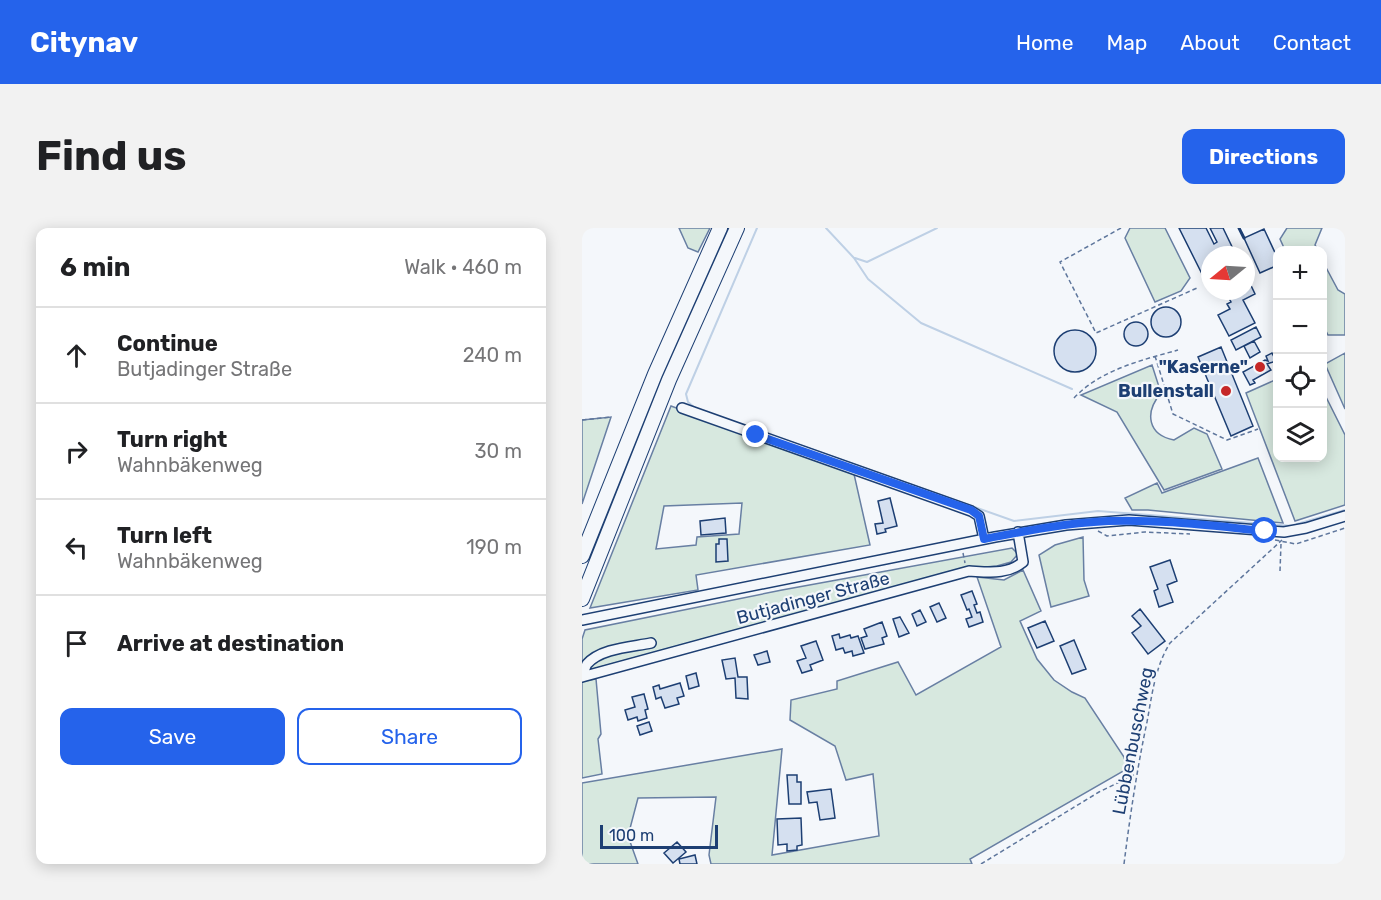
<!DOCTYPE html>
<meta charset="utf-8">
<style>
body{margin:0;font-family:Rubik,sans-serif;background:#f2f2f2;color:#202124}
.controls{position:absolute;right:18px;top:18px;display:grid;overflow:hidden;border-radius:12px;box-shadow:0 3px 15px #0003}
.controls button{width:54px;height:54px;display:grid;place-items:center;padding:0;border:0;border-bottom:2px solid #e0e0e0;background:#fff;color:#202124;font:30px sans-serif}
.compass{position:absolute;left:619px;top:18px;width:54px;height:54px;border-radius:50%;background:#fff;box-shadow:0 3px 15px #0003;rotate:252deg}
.scale{position:absolute;left:18px;bottom:15px;width:118px;box-sizing:border-box;padding-left:6px;border:3px solid #1d3f73;border-top:0;font-size:16px;line-height:21px;white-space:nowrap;color:#1d3f73;-webkit-text-stroke:4px #f4f7fb;paint-order:stroke}
.stop{position:absolute;width:18px;height:18px;margin:-14px;border:4px solid #2563eb;border-radius:50%;background:#fff}
.stop.end{background:#2563eb;border-color:#fff;box-shadow:0 2px 6px #0008}
.list{margin:0;padding:0;list-style:none}
h2{display:flex;justify-content:space-between;align-items:center;height:78px;margin:0;padding:0 24px;font-size:26px}
h2 small{font-size:20px;font-weight:400;color:#757577}
.list li{display:grid;grid-template-columns:39px 1fr auto;gap:18px;align-items:center;box-sizing:border-box;height:96px;padding:0 24px;border-top:2px solid #e0e0e0}
.list b{display:block;font-size:22px;white-space:nowrap}
.list p{margin:0;font-size:20px;white-space:nowrap;color:#757577}
.list em{font-size:20px;font-style:normal;color:#757577}
.actions{display:flex;gap:12px;padding:18px 24px}
.actions a{flex:1;padding:14px 0;border:2px solid #2563eb;border-radius:12px;text-align:center;font-size:21px;color:#2563eb}
.actions .main{background:#2563eb;color:#fff}
.icon{flex:none;width:33px;height:33px;fill:none;stroke:currentColor;stroke-width:2;stroke-linecap:round;stroke-linejoin:round}
.map{position:relative;flex:none;width:763px;height:636px;overflow:hidden;border-radius:12px}
header{display:flex;align-items:center;gap:36px;box-sizing:border-box;height:84px;padding:0 30px;background:#2563eb;color:#fff}
header strong{font-size:28px}
nav{display:flex;gap:33px;margin-inline-start:auto;font-size:21px}
.intro{display:flex;align-items:center;justify-content:space-between;box-sizing:border-box;height:144px;padding:0 36px}
h1{margin:0;font-size:42px}
.button{padding:15px 27px;border-radius:12px;background:#2563eb;color:#fff;font-size:21px;font-weight:700}
main{display:flex;gap:36px;padding:0 36px}
aside{flex:1;background:#fff;border-radius:12px;box-shadow:0 3px 15px #0003}
.map>svg:first-child{display:block}
</style>
<header>
<strong>Citynav</strong>
<nav><a>Home</a><a>Map</a><a>About</a><a>Contact</a></nav>
</header>
<div class="intro"><h1>Find us</h1><a class="button">Directions</a></div>
<main>
<aside>
<h2>6 min<small>Walk · 460 m</small></h2>
<ul class="list">
<li><svg class="icon" aria-label="ahead" viewBox="0 0 24 24"><path d="M12 20V5M6 11l6-6 6 6"/></svg><div><b>Continue</b><p>Butjadinger Straße</p></div><em>240 m</em></li>
<li><svg class="icon" aria-label="right" viewBox="0 0 24 24"><path d="M7 20v-9h11M14 6l5 5-5 5"/></svg><div><b>Turn right</b><p>Wahnbäkenweg</p></div><em>30 m</em></li>
<li><svg class="icon" aria-label="left" viewBox="0 0 24 24"><path d="M17 20v-9H6M10 6l-5 5 5 5"/></svg><div><b>Turn left</b><p>Wahnbäkenweg</p></div><em>190 m</em></li>
<li><svg class="icon" aria-label="arrive" viewBox="0 0 24 24"><path d="M6 21V4h12l-3 4 3 4H6"/></svg><div><b>Arrive at destination</b></div></li>
</ul>
<div class="actions"><a class="main">Save</a><a>Share</a></div>
</aside>
<div class="map">
<svg width="763" height="636" viewBox="0 0 763 636">
<rect width="100%" height="100%" fill="#f4f7fb"/>
<path fill="#d7e8df" stroke="#687fa3" stroke-width="1.5" fill-rule="evenodd" d="M97 0H128L116 24 106 20Z
M548 0H583L608 50 599 63 573 74 543 10Z
M705 0H740L733 17 736 22H703L698 11Z
M740 32 756 62 763 66V107H746L741 97Z
M763 125V181L743 136Z
M570 137 579 165C562 185 566 207 592 212L612 200 625 206 640 241 582 262 535 184 499 167Z
M693 152 696 157V230H740L741 163 763 207V277L713 293 664 165Z
M89 178 272 246 288 317 114 347 116 362 8 380ZM160 275 157 306 115 309 114 317 74 321 82 278Z
M29 189 0 276V192Z
M676 230 701 295 566 282H550L543 270 575 255 580 265Z
M501 309 502 352 507 368 469 379 457 327 473 317Z
M430 320 436 326 429 334 415 338 379 341 0 444V411L3 402 200 362Z
M441 342 459 383 438 393 455 431 472 452 490 464 503 470 542 529 545 541 388 631 390 636H129L127 627 134 569 56 570 46 608 56 636H0V555L200 521 190 627 297 608 291 546 264 552 253 518 208 492 209 472 255 461V453L316 434 334 467 419 419 395 349 422 352Z
M14 451 19 506 16 511 20 546 0 550V453Z"/>
<g fill="none" stroke-linecap="round" stroke-linejoin="round">
<path stroke="#bed0e5" stroke-width="2" d="M244 0 272 30 286 51 339 95 490 161
M273 30 285 34 355 0
M113 180 106 174 104 166 175 0
M209 214 432 293 516 283 711 298
M715 296 763 282"/>
</g>
<path fill="#d5e0f0" stroke="#1d3f73" stroke-width="1.5" d="M597 0H624L632 16 635 14 628 0H641L654 27H628V54L626 50 623 52Z
M682 1 696 31V37L678 45 662 10Z
M664 47 673 66 661 72 673 95 647 108 636 87 648 81 645 76 649 74 643 63H664Z
M569 94a15 15 0 1 1 30 0a15 15 0 1 1-30 0Z
M542 106a12 12 0 1 1 24 0a12 12 0 1 1-24 0Z
M674 99 679 109 654 122 649 112Z
M472 123a21 21 0 1 1 42 0a21 21 0 1 1-42 0Z
M672 113 678 124 668 130 662 118Z
M639 119 671 198 649 208 616 129Z
M690 125 694 133 685 136 689 142 671 152 673 155 668 157 661 144 683 132 686 133 684 128Z
M308 270 315 298 303 301 304 304 295 306 293 296 301 295 296 273Z
M143 290 144 305 119 307 118 293Z
M137 311H145L146 333 134 334V316H137Z
M588 332 595 353 585 357 591 374 577 379 572 363 576 361 568 339Z
M390 363 395 376 392 377 395 385 398 384 401 394 387 399 384 391 390 389 387 381 385 382 379 367Z
M357 375 364 390 355 394 348 379Z
M558 381 583 413 566 426 550 405 559 398 550 388Z
M338 382 344 394 335 398 330 386Z
M318 389 327 405 317 409 311 391Z
M463 393 472 413 455 420 446 400Z
M300 394 305 408 300 410 302 416 283 421 279 410 285 408 282 401Z
M257 406 258 410 268 407 269 410 276 408 282 425 271 428 270 423 263 425 261 420 254 422 250 408Z
M492 412 504 441 490 446 478 418Z
M234 413 241 432 228 437 230 442 220 445 215 433 224 430 219 418Z
M185 423 188 434 176 437 172 427Z
M153 430 156 449H165L166 471 154 470 153 450 144 451 140 432Z
M114 445 117 458 107 461 104 448Z
M98 455 102 468 95 470 97 476 83 480 79 469 74 471 71 459 77 457 78 461Z
M62 466 66 481 63 482 65 490 56 493 55 489 46 492 43 482 53 479 50 469Z
M67 494 70 503 58 507 55 498Z
M205 547H215V554H219V576H207Z
M249 561 253 590 238 592 235 574 227 575 225 564Z
M219 590 220 617 215 618V622L205 623V616L196 617 195 591Z
M95 614 104 624 91 635 82 625Z
M113 627 115 636H98L97 631Z"/>
<g fill="none" stroke-linecap="round" stroke-linejoin="round">
<defs>
<path id="minor" d="M100 180 389 283 397 288 402 311
M0 392 413 309 484 297 547 292 702 304 724 300 763 288
M0 449 387 343C407 344 425 347 441 334L436 304
M0 449C2 445 3 439 5 436 19 420 50 419 69 415"/>
<path id="highway" d="M0 328 73 146 138 0
M0 371 87 152 155 0"/>
</defs>
<use href="#minor" stroke="#1d3f73" stroke-width="12"/>
<use href="#highway" stroke="#1d3f73" stroke-width="16"/>
<path stroke="#5e769c" stroke-width="1.5" stroke-dasharray="4.5 3" stroke-linecap="butt" d="M539 0 478 34 514 105 615 60
M573 128 591 186 645 212 676 201
M492 170C518 142 560 132 596 122
M0 192 29 189
M516 303 525 308 563 304 608 306
M693 312 714 316 763 300
M381 325 383 335
M698 343 699 316
M399 636 517 564 554 546
M542 636C548 588 555 541 565 494 570 467 573 439 588 415L700 312"/>
<use href="#minor" stroke="#f4f7fb" stroke-width="9"/>
<use href="#highway" stroke="#f4f7fb" stroke-width="14"/>
<path stroke="#1d3f73" stroke-width="3" d="M657 0 662 10"/>
</g>
<g fill="none" stroke-linecap="round" stroke-linejoin="round">
<path stroke="#2563eb" stroke-width="8" d="M174 207 389 282 397 288 402 311C443 303 484 295 526 293 578 291 631 298 683 303"/>
</g>
<g fill="#c62828" stroke="#f4f7fb" stroke-width="2">
<circle cx="678" cy="139" r="6"/>
<circle cx="644" cy="163" r="6"/>
</g>
<g text-anchor="middle" stroke-width="4.5" stroke-linejoin="round" paint-order="stroke">
<g font-size="18" font-weight="bold" fill="#1d3f73" stroke="#f4f7fb" text-anchor="end">
<text x="666" y="145">"Kaserne"</text>
<text x="632" y="169">Bullenstall</text>
</g>
<g font-size="18" fill="#1d3f73" stroke="#f4f7fb">
<text transform="translate(231 370) rotate(-15)" y="6">Butjadinger Straße</text>
<text transform="translate(551 513) rotate(-79)" y="6">Lübbenbuschweg</text>
</g>
</g>
</svg>
<div class="controls">
<button>+</button>
<button>−</button>
<button><svg class="icon" aria-label="locate" viewBox="0 0 24 24"><circle cx="12" cy="12" r="6"/><path d="M12 2v4M12 18v4M2 12h4M18 12h4"/></svg></button>
<button><svg class="icon" aria-label="layers" viewBox="0 0 24 24"><path d="M12 4l9 5-9 5-9-5zM3 14l9 5 9-5"/></svg></button>
</div>
<svg class="compass" viewBox="-18 -18 36 36"><path d="M0-13l5 13h-10z" fill="#e53935"/><path d="M0 13l5-13h-10z" fill="#757577"/></svg>
<div class="scale">100 m</div>
<div class="stop" style="left:683px;top:303px"></div>
<div class="stop end" style="left:174px;top:207px"></div>
</div>
</main>
